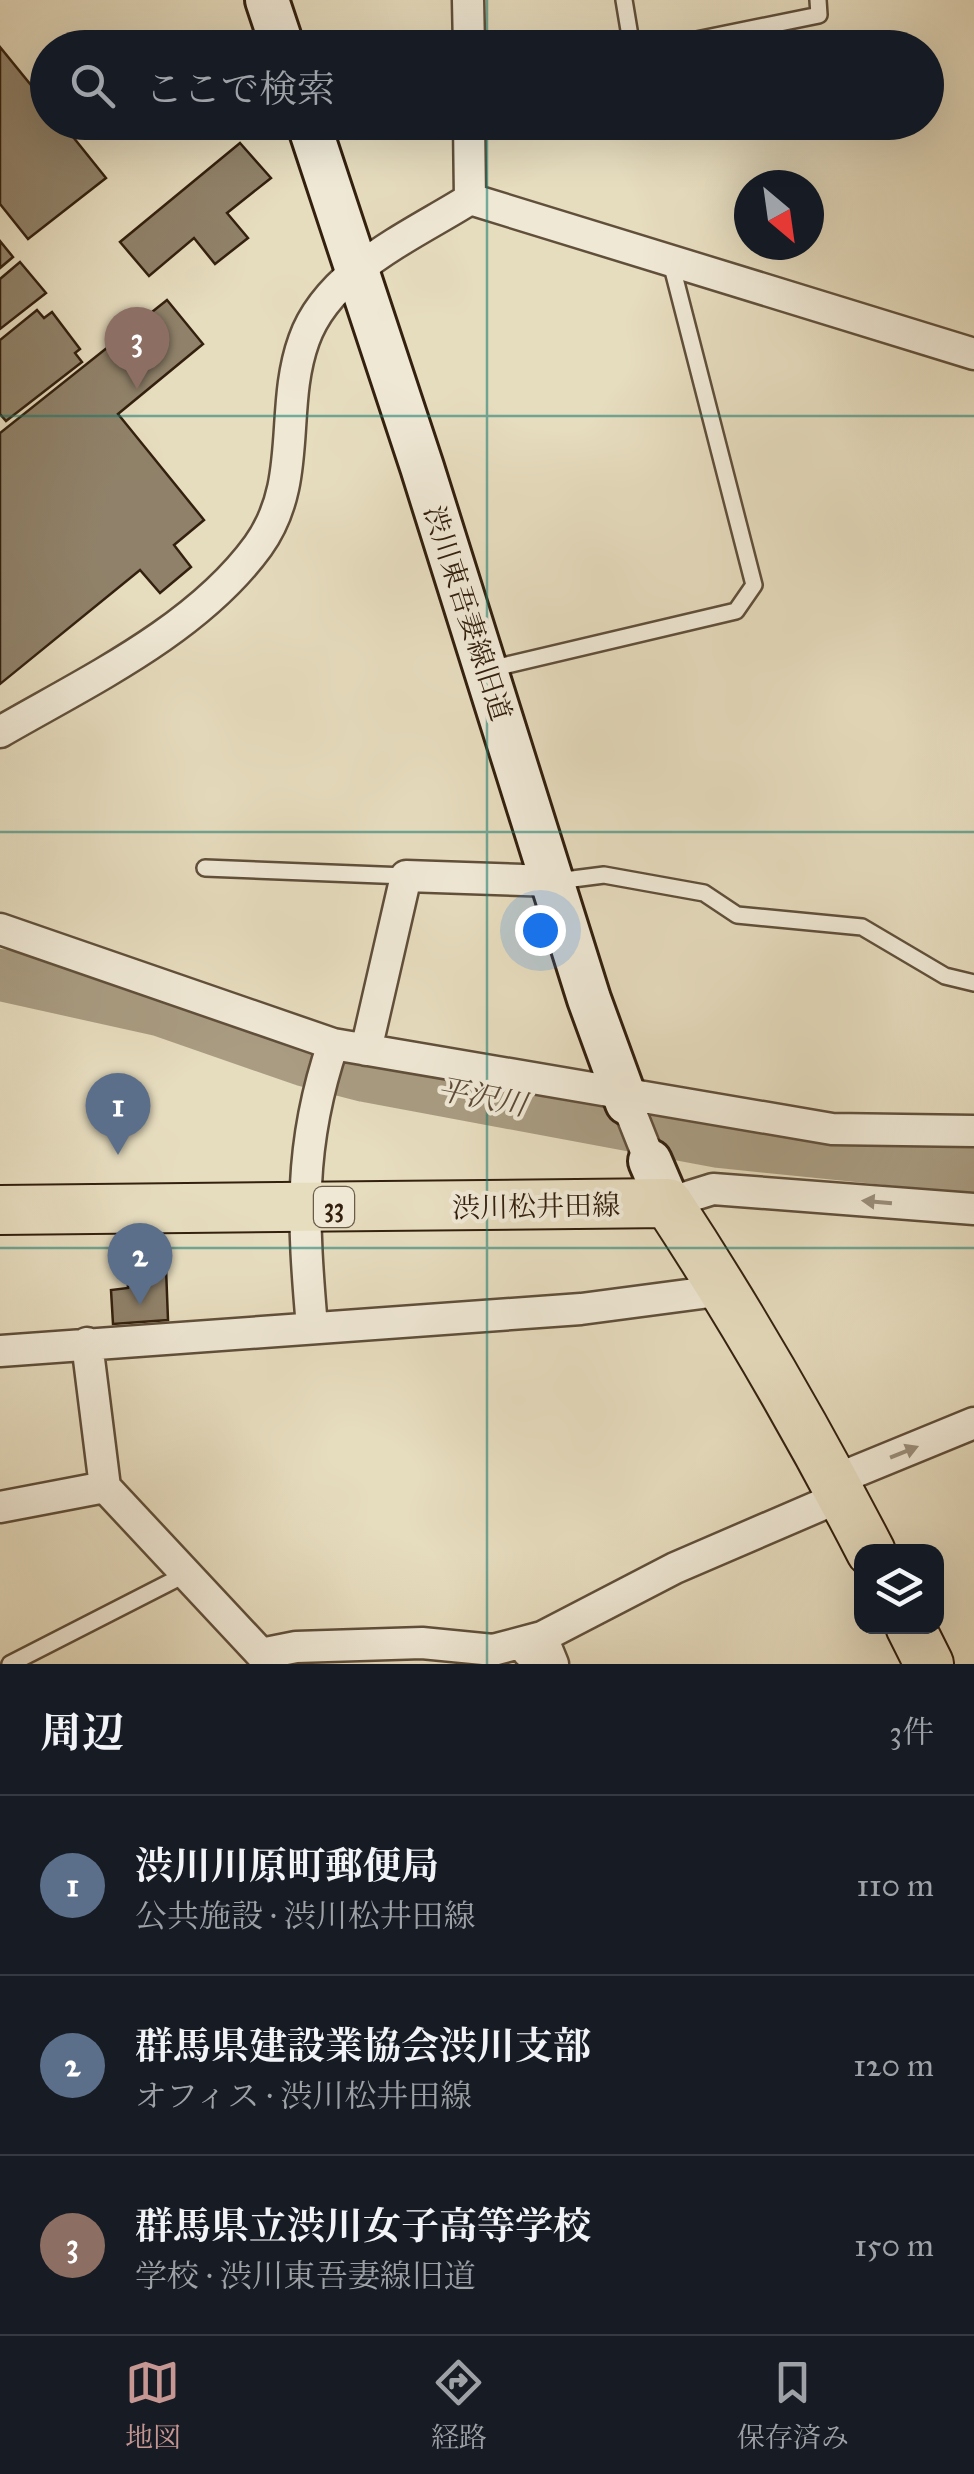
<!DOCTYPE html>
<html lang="ja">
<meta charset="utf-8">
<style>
body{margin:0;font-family:"IM FELL Great Primer","Noto Serif JP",serif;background:#20242c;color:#f1f3f6}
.controls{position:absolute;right:30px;bottom:30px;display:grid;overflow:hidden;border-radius:20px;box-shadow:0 10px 40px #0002}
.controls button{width:90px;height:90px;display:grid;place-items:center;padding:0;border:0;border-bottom:2px solid #363941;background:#171b24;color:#f1f3f6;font:50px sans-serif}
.compass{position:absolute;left:734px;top:170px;width:90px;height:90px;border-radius:50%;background:#171b24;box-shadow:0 10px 40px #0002;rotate:151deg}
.you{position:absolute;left:540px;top:930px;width:35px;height:35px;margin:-25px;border:8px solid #fff;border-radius:50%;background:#1a73e8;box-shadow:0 0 0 15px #1a73e833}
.badge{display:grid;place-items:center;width:65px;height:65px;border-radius:50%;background:#c59692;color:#fff;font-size:32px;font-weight:700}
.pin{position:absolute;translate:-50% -82px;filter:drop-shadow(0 2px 5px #0008)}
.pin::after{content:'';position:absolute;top:52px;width:35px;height:30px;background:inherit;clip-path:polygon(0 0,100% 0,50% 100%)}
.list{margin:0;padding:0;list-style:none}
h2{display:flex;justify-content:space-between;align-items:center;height:130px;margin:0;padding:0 40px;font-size:42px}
h2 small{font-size:32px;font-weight:400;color:#9ea1a6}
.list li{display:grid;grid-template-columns:65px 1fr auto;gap:30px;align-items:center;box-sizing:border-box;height:180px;padding:0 40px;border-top:2px solid #363941}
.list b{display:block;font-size:38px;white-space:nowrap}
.list p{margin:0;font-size:32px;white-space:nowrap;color:#9ea1a6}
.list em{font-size:32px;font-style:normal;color:#9ea1a6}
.icon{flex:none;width:55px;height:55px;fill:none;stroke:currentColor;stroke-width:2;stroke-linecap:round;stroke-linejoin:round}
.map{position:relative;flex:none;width:974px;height:1664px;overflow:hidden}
.search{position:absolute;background:#171b24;box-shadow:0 10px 40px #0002;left:30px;right:30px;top:30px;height:110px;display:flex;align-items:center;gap:25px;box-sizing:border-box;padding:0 35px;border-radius:55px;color:#9ea1a6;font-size:38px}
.sheet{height:670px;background:#171b24}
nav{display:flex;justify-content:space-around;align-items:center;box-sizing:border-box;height:140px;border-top:2px solid #363941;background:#171b24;font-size:28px;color:#9ea1a6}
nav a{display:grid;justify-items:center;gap:5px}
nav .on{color:#c59692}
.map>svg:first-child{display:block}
</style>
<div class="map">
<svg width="974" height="1664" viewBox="0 0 974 1664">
<rect width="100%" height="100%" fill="#e6dcbe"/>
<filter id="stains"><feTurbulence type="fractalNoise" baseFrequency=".002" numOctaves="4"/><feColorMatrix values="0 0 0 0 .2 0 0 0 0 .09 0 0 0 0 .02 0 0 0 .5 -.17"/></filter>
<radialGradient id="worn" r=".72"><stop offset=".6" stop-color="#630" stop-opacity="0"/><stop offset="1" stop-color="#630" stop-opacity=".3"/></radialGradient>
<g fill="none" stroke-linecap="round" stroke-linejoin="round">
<path stroke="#a99c82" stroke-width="52" d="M0 975 159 1010 303 1060 365 1076 719 1142 974 1168"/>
</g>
<path fill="#90826a" stroke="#33200e" stroke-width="2.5" d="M0 47 48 106V122H61L106 178 28 239 0 204Z
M240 143 271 178 227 213 248 238 215 264 194 238 149 276 120 242Z
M0 241 13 257 0 268Z
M20 262 46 293 0 329V279Z
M167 300 203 344 118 414 204 520 174 545 191 567 160 593 140 570 0 684V433Z
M37 310 44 318 52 312 80 349 75 353 82 362 6 421 0 414V340Z
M166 1268 168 1320 113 1324 111 1290 128 1288 127 1271Z"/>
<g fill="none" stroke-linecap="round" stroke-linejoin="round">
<defs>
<path id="lane" d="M624 0 632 48
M657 48 819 15 818 0
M490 669 736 611 754 585 670 259
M205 868 406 876
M557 881 604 875 704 893 737 915 862 927 945 976 974 983
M10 1664 186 1574"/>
<path id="street" d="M468 0 469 48
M469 122 470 199
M0 732C88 681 197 630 258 546 304 482 279 409 304 340 328 271 413 235 470 199L974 354
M0 929 333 1044 832 1129 974 1131
M366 1050 406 876 553 881
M627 1103 650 1161
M668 1203 713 1189 974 1209
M312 1327C303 1222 298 1147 333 1044
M87 1343 105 1487 261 1654 296 1647 422 1643 493 1650 542 1637 553 1664
M0 1351 581 1309 725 1290
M835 1480 974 1423
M0 1507 105 1487
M528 1652 542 1637 675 1568 842 1496"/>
<path id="secondary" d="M267 0 283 48
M308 122 422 467 589 999 627 1103
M650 1161 668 1203"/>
<path id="primary" d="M0 1210 668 1203C742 1316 809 1432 871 1552
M910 1626 929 1664"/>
</defs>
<use href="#lane" stroke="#604f3a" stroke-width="20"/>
<use href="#street" stroke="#604f3a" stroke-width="35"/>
<use href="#secondary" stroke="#33200e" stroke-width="48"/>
<use href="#primary" stroke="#33200e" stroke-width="52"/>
<use href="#lane" stroke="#efe8d5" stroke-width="15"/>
<use href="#street" stroke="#efe8d5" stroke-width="30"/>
<use href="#secondary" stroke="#efe8d5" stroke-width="42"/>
<use href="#primary" stroke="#e6dcbe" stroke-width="48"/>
</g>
<defs><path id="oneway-solid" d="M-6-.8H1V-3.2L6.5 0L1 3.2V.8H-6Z" transform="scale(2.5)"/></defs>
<g fill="#9a8e7b">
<use href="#oneway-solid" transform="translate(877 1202) rotate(-175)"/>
<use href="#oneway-solid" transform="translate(904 1452) rotate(-22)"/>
</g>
<path fill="none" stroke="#0f766e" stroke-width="2.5" stroke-opacity="0.55" d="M487 0V48M487 122V1664M0 416H974M0 832H974M0 1248H974"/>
<g text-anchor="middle" stroke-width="8" stroke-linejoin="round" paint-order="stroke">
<rect fill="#efe8d5" stroke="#6b5c4a" stroke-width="2.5" x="314" y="1187" width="40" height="40" rx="8"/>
<g font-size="25" font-weight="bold" fill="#33200e">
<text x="334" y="1216">33</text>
</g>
<g font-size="28" fill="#33200e" stroke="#efe8d5">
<text transform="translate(468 613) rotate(72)" y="10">渋川東吾妻線旧道</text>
<text transform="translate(536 1206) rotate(-1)" y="10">渋川松井田線</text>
</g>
<g font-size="30" font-style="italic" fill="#5c4b37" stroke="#efe8d5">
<text transform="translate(482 1097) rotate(11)" y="10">平沢川</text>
</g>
</g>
<rect width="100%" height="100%" filter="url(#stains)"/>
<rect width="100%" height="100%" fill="url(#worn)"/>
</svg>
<div class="controls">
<button><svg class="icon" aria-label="layers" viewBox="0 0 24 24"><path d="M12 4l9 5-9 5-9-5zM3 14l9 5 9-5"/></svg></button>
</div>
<svg class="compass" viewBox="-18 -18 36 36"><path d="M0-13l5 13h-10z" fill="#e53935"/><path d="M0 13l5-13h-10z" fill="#9ea1a6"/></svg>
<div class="you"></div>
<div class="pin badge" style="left:118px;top:1155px;background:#5c6f8a">1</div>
<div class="pin badge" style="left:140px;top:1305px;background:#5c6f8a">2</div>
<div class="pin badge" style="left:137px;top:389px;background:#8d6e63">3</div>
<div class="search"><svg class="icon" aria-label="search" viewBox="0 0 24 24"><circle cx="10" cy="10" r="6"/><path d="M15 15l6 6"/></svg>ここで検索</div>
</div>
<section class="sheet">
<h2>周辺<small>3件</small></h2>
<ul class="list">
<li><span class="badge" style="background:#5c6f8a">1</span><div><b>渋川川原町郵便局</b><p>公共施設 · 渋川松井田線</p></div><em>110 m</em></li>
<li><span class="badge" style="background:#5c6f8a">2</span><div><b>群馬県建設業協会渋川支部</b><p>オフィス · 渋川松井田線</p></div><em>120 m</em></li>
<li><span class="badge" style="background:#8d6e63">3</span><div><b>群馬県立渋川女子高等学校</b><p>学校 · 渋川東吾妻線旧道</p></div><em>150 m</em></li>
</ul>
</section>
<nav>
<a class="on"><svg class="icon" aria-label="map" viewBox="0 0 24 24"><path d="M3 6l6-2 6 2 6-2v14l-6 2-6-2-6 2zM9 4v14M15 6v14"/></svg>地図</a>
<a><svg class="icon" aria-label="directions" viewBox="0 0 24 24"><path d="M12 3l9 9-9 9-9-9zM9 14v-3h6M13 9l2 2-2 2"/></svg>経路</a>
<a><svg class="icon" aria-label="saved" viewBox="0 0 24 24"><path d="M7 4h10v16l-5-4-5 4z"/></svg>保存済み</a>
</nav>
